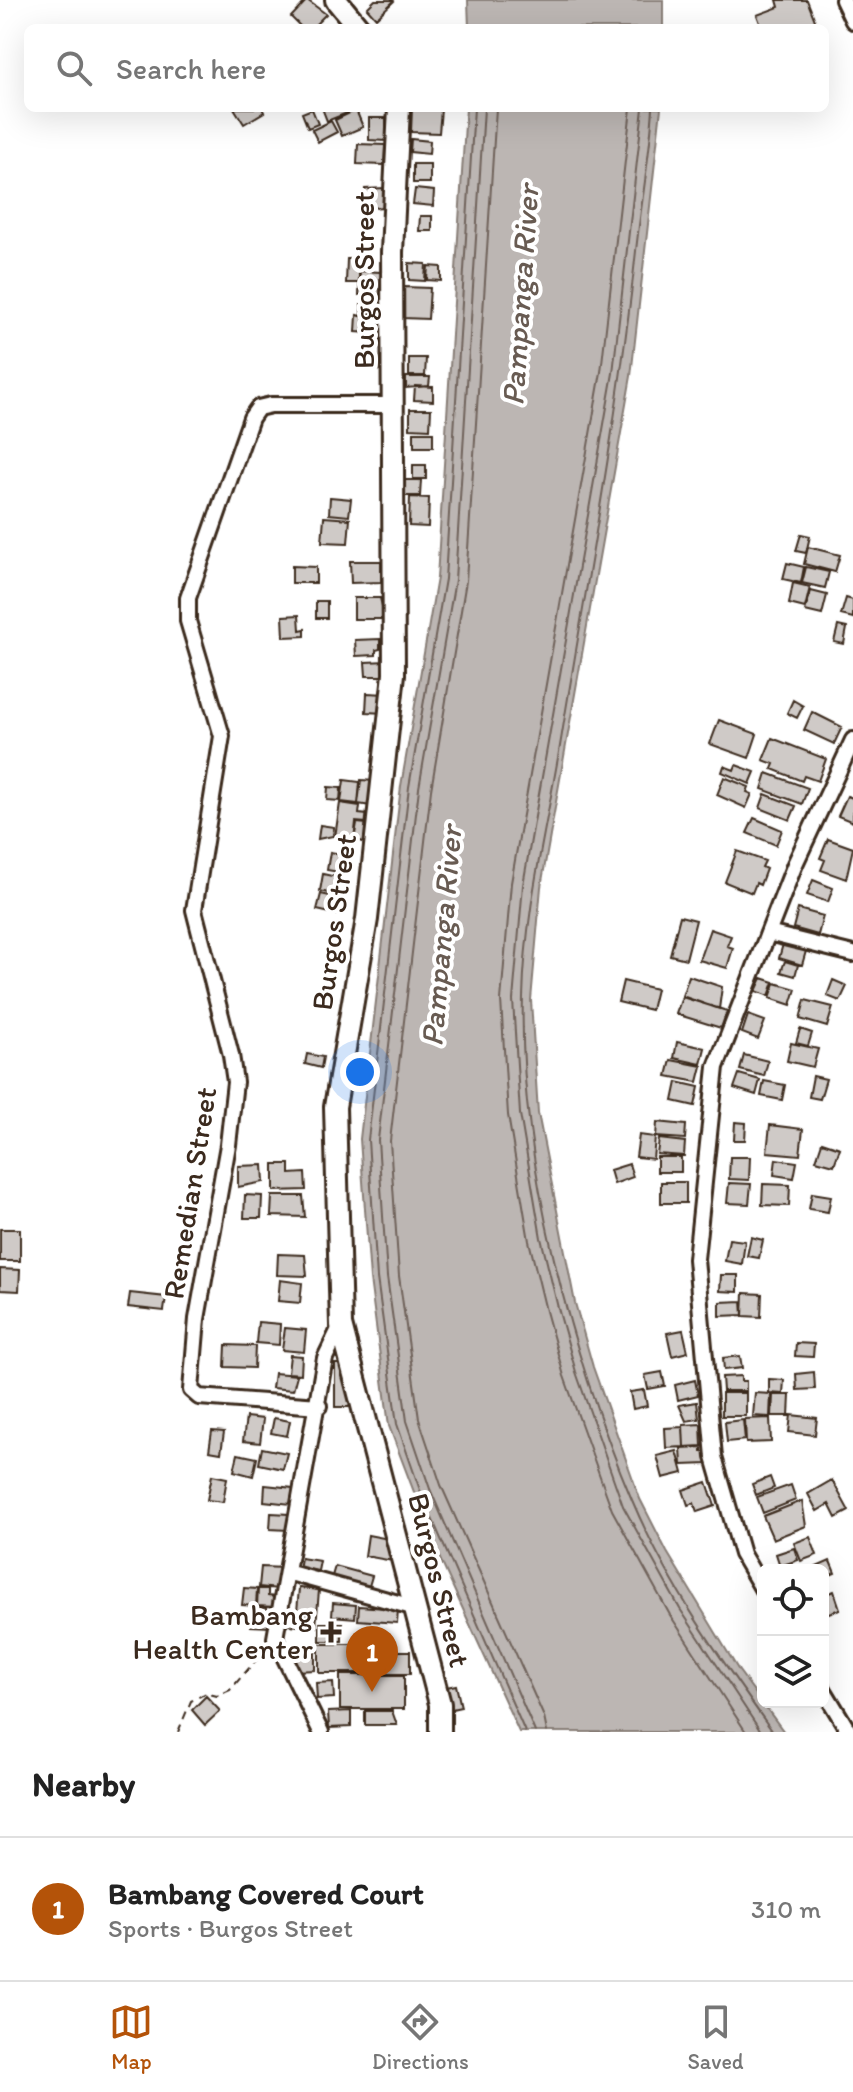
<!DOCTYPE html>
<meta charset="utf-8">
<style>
body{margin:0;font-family:Itim,sans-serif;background:#f2f2f2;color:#222}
.controls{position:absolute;right:24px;bottom:24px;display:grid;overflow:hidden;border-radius:12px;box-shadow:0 8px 32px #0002}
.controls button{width:72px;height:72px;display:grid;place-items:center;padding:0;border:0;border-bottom:2px solid #e0e0e0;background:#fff;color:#222;font:40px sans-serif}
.you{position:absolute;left:360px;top:1072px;width:28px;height:28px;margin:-20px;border:6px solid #fff;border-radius:50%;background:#1a73e8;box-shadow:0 0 0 12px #1a73e833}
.badge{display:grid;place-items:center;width:52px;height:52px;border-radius:50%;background:#b45309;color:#fff;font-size:26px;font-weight:700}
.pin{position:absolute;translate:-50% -66px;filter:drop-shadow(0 2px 4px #0008)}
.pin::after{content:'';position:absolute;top:42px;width:28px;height:24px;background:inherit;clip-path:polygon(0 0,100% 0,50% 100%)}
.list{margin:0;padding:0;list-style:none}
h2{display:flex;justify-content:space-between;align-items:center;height:104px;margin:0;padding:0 32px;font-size:34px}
h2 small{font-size:26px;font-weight:400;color:#767676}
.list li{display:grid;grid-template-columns:52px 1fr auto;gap:24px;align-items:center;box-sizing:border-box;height:144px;padding:0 32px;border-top:2px solid #e0e0e0}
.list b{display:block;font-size:30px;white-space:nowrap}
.list p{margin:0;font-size:26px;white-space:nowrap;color:#767676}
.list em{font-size:26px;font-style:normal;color:#767676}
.icon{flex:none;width:44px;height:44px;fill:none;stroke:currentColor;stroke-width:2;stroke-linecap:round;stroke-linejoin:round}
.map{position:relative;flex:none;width:853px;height:1732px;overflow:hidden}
.search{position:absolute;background:#fff;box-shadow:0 8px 32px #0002;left:24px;right:24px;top:24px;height:88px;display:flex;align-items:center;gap:20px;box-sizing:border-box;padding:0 28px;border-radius:12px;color:#767676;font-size:30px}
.sheet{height:248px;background:#fff}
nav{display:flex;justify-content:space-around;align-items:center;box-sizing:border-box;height:112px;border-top:2px solid #e0e0e0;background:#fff;font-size:22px;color:#767676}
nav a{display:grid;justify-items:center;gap:4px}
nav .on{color:#b45309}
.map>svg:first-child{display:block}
</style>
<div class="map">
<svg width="853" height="1732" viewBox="0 0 853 1732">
<rect width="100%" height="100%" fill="#fff"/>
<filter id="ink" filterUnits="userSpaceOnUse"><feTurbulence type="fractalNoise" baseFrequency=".0125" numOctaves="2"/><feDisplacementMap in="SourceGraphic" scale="16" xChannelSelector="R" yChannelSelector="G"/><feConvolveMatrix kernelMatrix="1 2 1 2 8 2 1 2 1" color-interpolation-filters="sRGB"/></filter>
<g filter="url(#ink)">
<path fill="#bcb6b3" stroke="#887e77" stroke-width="2" d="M468 0H663V28H469Z
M466 108H661L631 376 541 887 531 1000 538 1113 575 1303 593 1367 640 1499 667 1552 739 1671 784 1732H519L436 1550 389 1426 370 1279 360 1139 401 786 437 578Z"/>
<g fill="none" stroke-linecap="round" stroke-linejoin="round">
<path stroke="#6f625a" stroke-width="2" d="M474 108 445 579 409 787 368 1140 377 1278 397 1424 421 1493 525 1732
M484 108 455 580 419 788 378 1140 387 1277 407 1421 430 1489 535 1732
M496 108 466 581 431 790 390 1141 399 1276 419 1419 441 1485 544 1717 547 1732
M631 108 601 372 511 883 501 1000 508 1115 529 1241 546 1311 564 1376 612 1510 670 1615 746 1732
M643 108 613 373 523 885 513 1000 520 1114 541 1238 558 1308 576 1372 623 1506 680 1609 761 1732
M653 108C650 156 641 203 636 251 618 418 587 581 560 746 546 830 525 911 523 997 518 1156 571 1355 632 1500 667 1583 721 1660 773 1732"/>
</g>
<path fill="#cfcac7" stroke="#3b2a1e" stroke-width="2" d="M307 0 326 14 312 28H302L291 17Z
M375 0H393L394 1 376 18 367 8Z
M777 0H807L818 28H762L757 15 779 7Z
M234 108H262L264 112 244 124Z
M322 108H351L352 111 327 121Z
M412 108 441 109 439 133 411 132Z
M312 109 318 124 308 128 302 113Z
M356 110 363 127 342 136 335 120Z
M369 118H386V141L369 140Z
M331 121 337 132 318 142 312 130Z
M411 139 430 141 429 154 410 152Z
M358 144 385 145 384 165 357 164Z
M413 164H430V183H413Z
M385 188 386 207 366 208 365 189Z
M415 189 434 191 433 206 413 204Z
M420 216H432V231H419Z
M347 259H359V283H346Z
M409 263 426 264 425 281 409 280Z
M428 266 441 267V281L427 280Z
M360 271 381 272 380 296 359 295Z
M404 287 430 288 428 319 403 318Z
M361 305 385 306V312L361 314Z
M357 315 372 319 369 333 356 332Z
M409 358H426L425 376H409Z
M406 377H430L429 386 406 388Z
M415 386 433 387V401L414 400Z
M410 409H431L430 429 410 428Z
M414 432H433V447H414Z
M413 465H426V479H413Z
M405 480H421L420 496H405Z
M330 497 351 499 349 516 329 514Z
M410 497 429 498 428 527 409 526Z
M324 517 350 519 348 543 322 542Z
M801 534 810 536 806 553 796 551Z
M808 547 840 555 835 572 804 564Z
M350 561H381V582L351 583Z
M787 563 804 567 801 583 783 579Z
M292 566 316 567V583H292Z
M806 567 829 572 825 588 802 583Z
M793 583 810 587 805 608 789 604Z
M811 591 827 595 822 615 805 611Z
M354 598H380L385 619H354Z
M846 598 853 600V618L841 615Z
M316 601H327V618H316Z
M299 615 300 630 305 629V636L284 637 283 616Z
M838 626 847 628 844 644 834 642Z
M380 639V649L376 650V655L356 656 355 640Z
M387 661 388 676H366L365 662Z
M367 693 386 694 385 713 366 712Z
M793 700 803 706 797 718 787 713Z
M812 712 842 727 834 744 804 730Z
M719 720 757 734 749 758 710 744Z
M772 738 826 759 818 781 804 776 802 781 772 769 774 764 763 760Z
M736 765 755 772 750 784 722 772 724 766 734 770Z
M767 773 808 788 802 804 762 789Z
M724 777 749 787 747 792 752 794 746 808 717 795Z
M344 780 360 782 358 804 341 802Z
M361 780 374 781 371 806 358 804Z
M328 787 341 788 340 801 327 800Z
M765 794 796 806 790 820 760 808Z
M847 796 853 798V822L838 816Z
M340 803 360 806 359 814 368 815 367 823 356 822 354 840 335 837Z
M754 818 782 830 776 845 747 833Z
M357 823 367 824 364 842 354 840Z
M320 825 334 827 333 836 318 839Z
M828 839 853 848 846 879 821 870 825 860 820 858Z
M737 851 765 861 762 867 766 869 760 885 756 883 752 893 725 882Z
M330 852 342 854 339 872 327 870Z
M323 874 341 878 337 895 320 891Z
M813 880 833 888 828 902 807 895Z
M321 894 343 899 339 915 317 910Z
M798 909 823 916 818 935 793 928Z
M680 916 696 920 686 959 670 955Z
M710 929 731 936 727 946 733 948 727 968 699 960Z
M783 944 806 951 802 965 779 958Z
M785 961 798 965 795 976 781 972Z
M689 976 722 987 719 1009 682 996Z
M762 978 774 982 769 996 756 991Z
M833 980 847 986 840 1001 827 996Z
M623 981 656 989 651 1010 618 1002Z
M775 983 796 989 791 1005 770 998Z
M682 997 727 1011 721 1028 676 1014Z
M805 1000 833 1007 827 1027 800 1019Z
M748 1015 765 1021 758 1039 742 1033Z
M800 1029 812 1033 808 1046 796 1043Z
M677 1042 705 1048 701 1064 674 1058Z
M791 1043 818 1049 813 1067 787 1061Z
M307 1054 323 1057 321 1068 305 1064Z
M744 1055 768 1061 764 1076 740 1070Z
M671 1060 702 1066 698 1082 667 1076Z
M739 1074 760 1080 756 1095 734 1088Z
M813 1076 826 1079 820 1099 809 1097Z
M764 1081 785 1085 782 1100 761 1096Z
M677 1082 699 1087 695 1106 673 1101Z
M657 1122 686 1125 685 1139 656 1137Z
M735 1122 746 1123 745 1140H734Z
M770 1125 803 1129 800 1155 767 1152Z
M639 1135 655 1137 653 1159 636 1157Z
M659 1139 685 1142 684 1156 657 1154Z
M822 1142 840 1148 834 1165 816 1160Z
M657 1157H681V1172H657Z
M730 1157H750L749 1180 729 1179Z
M776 1159 797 1162 794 1178 774 1175Z
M274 1164H290V1174L305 1173 306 1190 274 1191Z
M629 1164 633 1177 614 1184 610 1170Z
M263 1165 264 1182 238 1187V1166Z
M661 1182H686V1203H661Z
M729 1183 751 1184 749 1204 727 1203Z
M763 1184 790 1185 789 1206 762 1205Z
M812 1193 831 1196 828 1212 809 1209Z
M245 1195 262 1196 261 1218H244Z
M272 1196H303L305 1217 271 1216Z
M0 1229H20V1261H0Z
M751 1237 763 1240 759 1258 747 1256Z
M729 1239 745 1241 742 1264 725 1261Z
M278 1254 305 1255 307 1276 277 1275Z
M0 1269 20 1270 19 1291 0 1290Z
M721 1275H738V1292L720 1291Z
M280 1280 302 1283 300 1303 278 1301Z
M130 1293 166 1297 164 1311 128 1307Z
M744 1293 762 1294 761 1317 743 1316Z
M742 1301 743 1315 720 1316V1302Z
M258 1322 280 1324 279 1345 256 1343Z
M285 1328 306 1330 304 1352 282 1350Z
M683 1330 688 1352 672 1356 667 1333Z
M796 1343 814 1344 813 1357 795 1356Z
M226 1345 255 1346 254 1368 225 1367Z
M290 1355 302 1356 301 1374 288 1373Z
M740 1356 742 1368 724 1370 723 1358Z
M335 1364H347L350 1372V1407H335Z
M662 1372 665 1386 648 1389 645 1375Z
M814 1372 815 1389 797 1390 796 1374Z
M274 1373 297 1375 293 1390 272 1388Z
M741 1376V1381H746V1391H723L722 1377Z
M769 1379 784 1380 783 1394 769 1393Z
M695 1380 698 1395 678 1400 675 1385Z
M644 1390 647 1406 633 1409 630 1392Z
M722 1393H746V1416H722Z
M755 1393 771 1394 770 1417 753 1416Z
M773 1395H790L789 1416H772Z
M697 1402 699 1419 686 1421 679 1405Z
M791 1415 817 1418 815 1435 789 1432Z
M246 1417 263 1419 260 1443 243 1441Z
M274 1418 290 1421 287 1436 271 1433Z
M770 1418 771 1442 746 1443 745 1419Z
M743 1420 745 1440 727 1442 725 1422Z
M701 1424 702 1446 684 1447 683 1425Z
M683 1427 684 1447 666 1448 665 1428Z
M212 1431 224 1432 221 1453 209 1451Z
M702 1447V1452H707L708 1464 682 1465 681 1448Z
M262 1448 287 1453 283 1469 259 1464Z
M677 1451 683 1473 663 1478 657 1456Z
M238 1454 257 1458 253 1476 234 1471Z
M212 1475 227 1478 223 1502 207 1500Z
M770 1477 774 1488 756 1495 752 1484Z
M832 1480 849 1511 836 1518 829 1504 817 1511 808 1494Z
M707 1482 715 1506 697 1512 694 1503 688 1505 683 1490Z
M265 1485 293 1488 291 1504 264 1501Z
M791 1485 796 1500 763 1513 757 1497Z
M802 1501 806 1526 773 1539 763 1516Z
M271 1513 289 1514 288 1530 270 1529Z
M368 1535 389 1539 393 1561 365 1556Z
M810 1537 817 1555 801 1561 794 1543Z
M794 1548 798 1560 780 1566 776 1554Z
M301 1558 320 1561 318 1571 299 1569Z
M830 1561 835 1573 823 1578V1570H810Z
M335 1566 372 1576 367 1593 330 1583Z
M261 1567 285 1568 278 1589 259 1587Z
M244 1588 257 1589 256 1606 242 1605Z
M299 1588 319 1590 316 1627 288 1625 290 1611 297 1612Z
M258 1589H268V1596L276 1597 275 1607 257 1606Z
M834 1591 840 1609 823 1615V1595Z
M333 1603 356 1605 355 1618 332 1616Z
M359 1606 398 1609 397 1623 358 1620Z
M252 1607 267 1608 270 1627 251 1626Z
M320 1623H342V1641H320Z
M319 1644H365L366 1673H319Z
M315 1650V1670L295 1671 294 1651Z
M378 1651H410V1674H378Z
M340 1675H404V1709H340Z
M333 1682 334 1698 317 1699 316 1683Z
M456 1685 461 1707 447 1710 442 1688Z
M206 1696 220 1711 205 1725 192 1710Z
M351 1711V1727L329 1728 328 1712Z
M365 1711H392L397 1725H365Z"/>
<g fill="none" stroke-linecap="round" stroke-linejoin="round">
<defs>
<path id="street" d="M843 0 853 21
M768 933 853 954
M319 1406 199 1397 191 1390 197 1319 228 1145 235 1082 231 1055 194 910 222 736 188 621V598L251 418 258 408 271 405H393
M290 1573 416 1608
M763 1590 742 1554 714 1457 696 1259 716 1067 795 864 853 740
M823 1689 849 1732
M321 1732 275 1638 325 1358 341 1325"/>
<path id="secondary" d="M336 0 359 28
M399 108 392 252 394 674 367 919 335 1107 341 1325 440 1704V1732"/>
</defs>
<use href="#street" stroke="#3b2a1e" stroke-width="20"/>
<use href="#secondary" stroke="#3b2a1e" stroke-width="26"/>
<path stroke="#3b2a1e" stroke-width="2" stroke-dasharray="8 6" stroke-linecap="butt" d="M178 1732 191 1701 206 1693 217 1696 230 1690 264 1651"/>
<use href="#street" stroke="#fff" stroke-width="14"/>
<use href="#secondary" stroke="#fff" stroke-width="20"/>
</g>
</g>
<path fill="#3b2a1e" stroke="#fff" stroke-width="3" d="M327 1620h8v8h8v8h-8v8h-8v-8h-8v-8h8z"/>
<g text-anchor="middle" stroke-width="8" stroke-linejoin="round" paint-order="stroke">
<g font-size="30" fill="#3b2a1e" stroke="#fff">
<text transform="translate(364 280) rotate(-90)" y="10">Burgos Street</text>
<text transform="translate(334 922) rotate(-82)" y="10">Burgos Street</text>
<text transform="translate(190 1193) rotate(-81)" y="10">Remedian Street</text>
<text transform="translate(439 1580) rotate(76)" y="10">Burgos Street</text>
</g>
<g font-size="30" fill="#3b2a1e" stroke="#fff" text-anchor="end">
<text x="313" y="1625">Bambang<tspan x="313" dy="34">Health Center</tspan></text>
</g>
<g font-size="32" font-style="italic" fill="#685b52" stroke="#fff">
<text transform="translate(520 295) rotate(-86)" y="11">Pampanga River</text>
<text transform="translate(441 936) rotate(-85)" y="11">Pampanga River</text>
</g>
</g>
</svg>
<div class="controls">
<button><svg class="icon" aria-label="locate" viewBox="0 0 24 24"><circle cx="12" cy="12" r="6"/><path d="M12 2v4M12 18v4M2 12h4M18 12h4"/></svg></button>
<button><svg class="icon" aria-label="layers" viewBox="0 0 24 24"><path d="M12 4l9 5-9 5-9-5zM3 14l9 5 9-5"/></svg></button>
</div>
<div class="you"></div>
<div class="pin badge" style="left:372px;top:1692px">1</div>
<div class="search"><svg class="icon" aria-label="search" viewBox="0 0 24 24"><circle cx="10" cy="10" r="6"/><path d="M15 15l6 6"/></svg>Search here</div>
</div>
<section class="sheet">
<h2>Nearby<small></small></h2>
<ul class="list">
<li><span class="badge">1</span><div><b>Bambang Covered Court</b><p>Sports · Burgos Street</p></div><em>310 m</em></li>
</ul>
</section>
<nav>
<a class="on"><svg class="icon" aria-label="map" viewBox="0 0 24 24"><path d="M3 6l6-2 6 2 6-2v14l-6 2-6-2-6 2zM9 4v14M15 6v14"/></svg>Map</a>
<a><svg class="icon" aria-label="directions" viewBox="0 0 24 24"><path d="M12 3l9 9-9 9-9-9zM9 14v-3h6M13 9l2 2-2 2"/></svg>Directions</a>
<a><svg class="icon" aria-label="saved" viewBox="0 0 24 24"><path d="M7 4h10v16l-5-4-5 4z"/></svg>Saved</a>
</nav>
